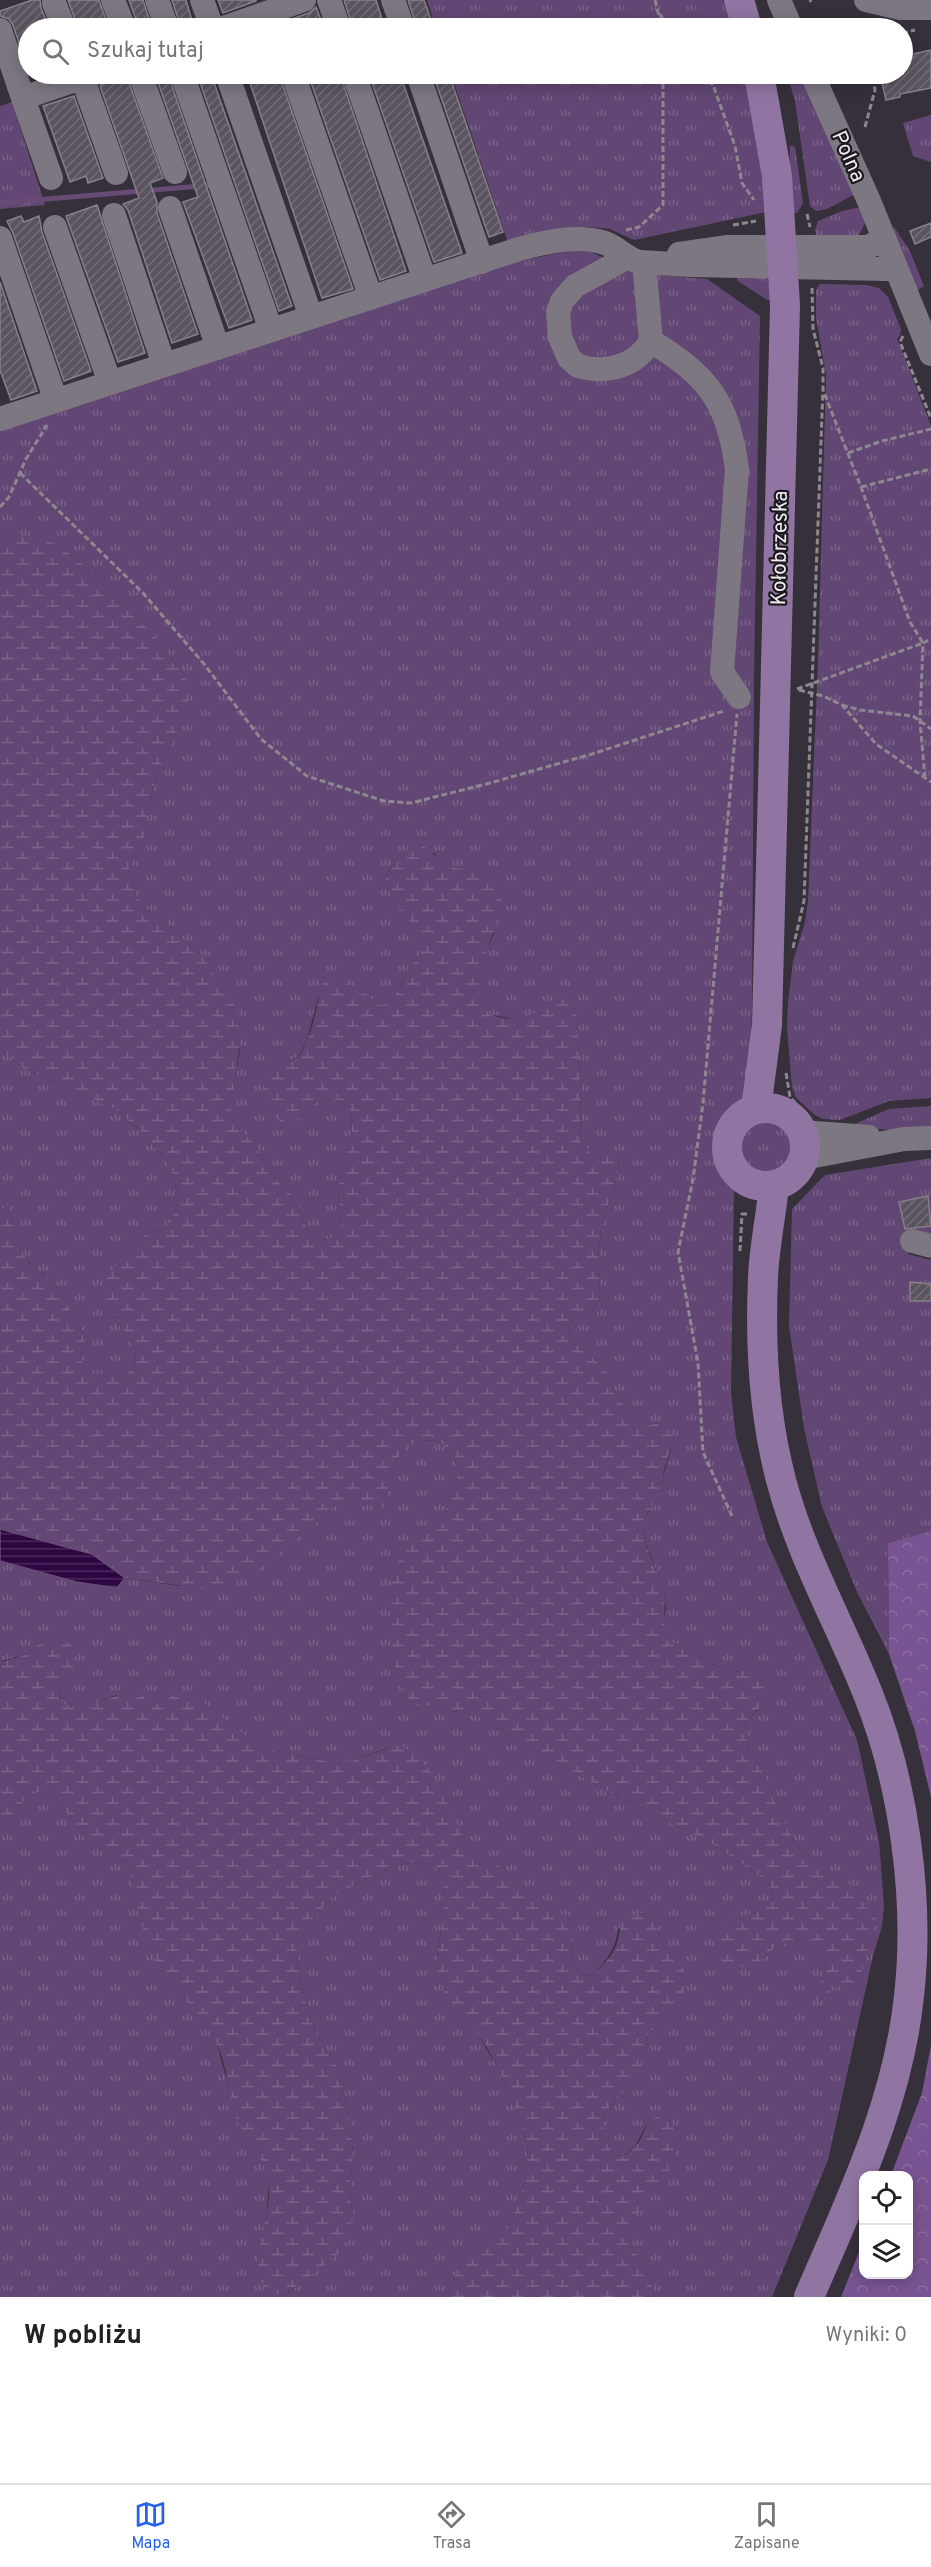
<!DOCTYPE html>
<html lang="pl">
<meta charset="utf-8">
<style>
body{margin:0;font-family:Overpass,sans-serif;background:#f2f2f2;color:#222}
.controls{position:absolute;right:18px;bottom:18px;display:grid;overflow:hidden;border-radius:12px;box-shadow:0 3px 15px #0003}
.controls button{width:54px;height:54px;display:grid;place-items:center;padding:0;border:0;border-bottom:2px solid #e0e0e0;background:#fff;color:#222;font:30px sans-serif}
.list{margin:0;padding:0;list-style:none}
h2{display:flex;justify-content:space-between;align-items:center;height:78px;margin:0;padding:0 24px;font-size:26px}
h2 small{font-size:20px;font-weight:400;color:#767676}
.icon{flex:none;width:33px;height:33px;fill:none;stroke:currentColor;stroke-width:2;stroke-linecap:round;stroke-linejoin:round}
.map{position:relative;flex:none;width:931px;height:2297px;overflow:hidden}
.search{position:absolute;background:#fff;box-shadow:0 3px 15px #0003;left:18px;right:18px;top:18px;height:66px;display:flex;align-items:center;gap:15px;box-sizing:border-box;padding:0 21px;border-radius:33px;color:#767676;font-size:22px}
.sheet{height:186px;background:#fff}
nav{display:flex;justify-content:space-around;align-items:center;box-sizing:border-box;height:84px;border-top:2px solid #e0e0e0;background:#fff;font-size:16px;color:#767676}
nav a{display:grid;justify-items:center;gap:3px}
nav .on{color:#2563eb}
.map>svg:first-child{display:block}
</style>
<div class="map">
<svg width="931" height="2297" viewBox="0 0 931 2297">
<defs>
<pattern id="grass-tufts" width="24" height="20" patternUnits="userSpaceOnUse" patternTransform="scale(1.5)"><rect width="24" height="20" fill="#624774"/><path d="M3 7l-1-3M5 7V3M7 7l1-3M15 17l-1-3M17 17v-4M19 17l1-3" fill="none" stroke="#796288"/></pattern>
<pattern id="forest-crowns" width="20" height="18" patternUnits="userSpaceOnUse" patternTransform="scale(1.5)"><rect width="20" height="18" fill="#795492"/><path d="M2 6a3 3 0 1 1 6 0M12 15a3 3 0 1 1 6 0" fill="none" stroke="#8c6da2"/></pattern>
<pattern id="wetland-marsh" width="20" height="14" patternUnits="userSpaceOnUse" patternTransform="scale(1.5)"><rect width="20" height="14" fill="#624774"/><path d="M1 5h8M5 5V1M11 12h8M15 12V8" fill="none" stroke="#796288"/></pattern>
<pattern id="water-rules" width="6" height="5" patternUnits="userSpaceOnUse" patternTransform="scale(1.5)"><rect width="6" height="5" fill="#2d0641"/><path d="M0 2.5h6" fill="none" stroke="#4c2a5d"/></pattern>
<pattern id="building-hatch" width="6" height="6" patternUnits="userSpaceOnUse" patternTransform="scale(1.5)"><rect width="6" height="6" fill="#5a545f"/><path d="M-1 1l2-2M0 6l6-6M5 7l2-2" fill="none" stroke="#726d76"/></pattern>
</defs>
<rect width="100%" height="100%" fill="#36303a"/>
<path fill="url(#grass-tufts)" d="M427 0H723L732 28H436Z
M451 74H744L762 170 766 212 634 240 610 229 588 227 552 231 508 243Z
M787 74H803L856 194C842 199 832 210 816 211L810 206 795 101Z
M12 102 45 205 0 209V106Z
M931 115V162L913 156 903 123Z
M790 145 795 147 803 203 797 213 789 214Z
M861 207 865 223 859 235 817 240 815 230 818 221 842 211Z
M894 227 910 251 924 286 915 292 893 230Z
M584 248 634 273 707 279 760 316 754 678 752 1008 749 1099C707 1128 712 1151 734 1191L731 1392 736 1437 767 1542 857 1740 879 1841 884 1906 882 1926 873 1956 828 2160 772 2297H655L644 2262 629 2245 626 2229 640 2208 647 2123 635 2147 621 2157 611 2150 603 2134 605 2112 619 2096 635 2082 648 2035 677 2006 675 1956 663 1945 656 1925 642 1913 618 1929C616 1950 605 1961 593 1976L583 1975 572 1963 573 1939 556 1908 516 1883 504 1868 483 1859 467 1845 454 1821 387 1748 349 1762H331L275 1751 247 1737 198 1698 149 1706 117 1695 98 1702 62 1705 59 1691 72 1673 42 1641 27 1654 2 1661 0 1668V1561L76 1582 116 1588 125 1578 178 1586 284 1548 319 1521 334 1505 353 1496 370 1505 385 1507 393 1464 407 1447 423 1440 438 1441 454 1453 458 1475 447 1508 415 1538 395 1566 393 1663 409 1701 442 1710 474 1714 591 1782 716 1846 768 1882 774 1899 765 1908 747 1915 762 1960 775 1947 795 1939 816 1949 826 1966 814 2003 837 1987 848 1883 798 1848 783 1820 761 1768 748 1750 745 1722 758 1710 751 1670 732 1672 709 1663 690 1649 668 1641 662 1630 666 1607 663 1587 645 1541 642 1523 662 1490 663 1476 671 1450 667 1422 648 1425 629 1415 601 1365 570 1338 568 1326 577 1317 592 1313 600 1296 598 1261 601 1228 618 1173 619 1154H591L580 1141 581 1091 577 1022 530 1017 518 1020 489 1014C480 998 475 974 483 956 487 946 495 937 495 926 496 916 480 880 475 868 455 870 446 870 434 853L399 855 385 878C391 901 406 917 423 934L421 953 406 974 400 989 388 1004 377 1005 361 990 348 984 318 998 307 1040 298 1057 281 1064 299 1119C312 1102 319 1098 340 1100L351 1111 352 1132 338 1189 341 1225 331 1239 315 1240 304 1223 301 1210 290 1193 273 1176 254 1143 238 1128 230 1112 240 1050 203 957 164 921 150 912 135 895 129 868 136 852 143 846 146 820 158 771 185 715V675L145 626 78 560 56 544 7 539 0 543V427L514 262Z
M736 276 765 277 769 282 776 300H767L738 281Z
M820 284 866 285 879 288 888 297 901 329 900 336 897 338 931 426V1098L889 1101 840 1120 823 1119 815 1115 796 1098 792 1088 787 1027 788 1001 793 961 805 922 808 901 818 662 826 375 816 318V290Z
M0 1048 21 1067 115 1109 143 1133 170 1166 179 1197 172 1221 162 1231 149 1230 132 1248 114 1316 136 1351 135 1366 126 1375 88 1374 81 1359 86 1346 81 1328 52 1280 33 1269 18 1245 8 1206 0 1210Z
M931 1106V1130H890L850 1126 889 1109Z
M738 1147a28 28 0 1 1 56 0a28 28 0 1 1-56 0Z
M931 1158V1234L915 1230 908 1254 931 1260V1531L888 1543 889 1654 857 1592 822 1507 804 1428 789 1326 792 1209 825 1175Z
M37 1791 52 1792 89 1844 107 1849 128 1863 133 1884 162 1971 202 2017 216 2041 240 2127 251 2146 263 2158 269 2181 267 2210 264 2228 278 2295 287 2294 339 2253 353 2217 350 2192 353 2153 350 2124 338 2069 315 2029 306 2002 298 1973 297 1946 308 1923 336 1894 394 1866 421 1861 433 1864 443 1876 444 1908 436 1965 498 2068 513 2103 528 2147 525 2181 509 2228 454 2277 450 2297H0V1830L23 1802Z"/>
<path fill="url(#forest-crowns)" d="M931 1531V1797L915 1731 889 1654 888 1543Z
M931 2045V2297H841L863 2242 864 2274H908V2176L891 2175 922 2093Z"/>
<path fill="url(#wetland-marsh)" d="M31 536 56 544 78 560 145 626 185 675 189 695 185 715 158 771 146 820 143 847 136 852 129 868 135 895 150 912 164 921 203 957 237 1010 242 1026 231 1113 238 1128 254 1143 273 1176 290 1193 301 1210 304 1223 315 1240 331 1239 341 1225 338 1189 352 1132 351 1111 340 1100C319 1098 312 1102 299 1119L281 1122C259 1105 256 1082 281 1064 285 1061 293 1061 298 1057 301 1054 305 1045 307 1040 315 1022 317 1001 323 982L336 976 361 990 377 1005 388 1004 400 989 406 974 421 953 422 935C406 918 391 901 385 878L399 855 422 845C447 862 440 871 475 868L501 892C505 939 461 962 489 1014 538 1030 530 1004 568 995L576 1005 581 1091 580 1141 591 1154H619L618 1173 601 1228 598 1261 600 1296 592 1313 577 1317 568 1326 570 1338 601 1365 629 1415 648 1425 667 1422C679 1440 666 1457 663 1475 662 1480 663 1485 662 1489 659 1501 643 1514 643 1526 643 1547 657 1567 663 1587 668 1606 660 1624 668 1641L690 1649 709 1663 732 1672 751 1670 770 1683C772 1698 755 1712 745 1722L748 1750 761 1768 783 1820 798 1848 848 1883 877 1920 858 1983 837 1987 813 2004 826 1966 816 1949 795 1939 775 1947 762 1960 739 1968 721 1963C709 1902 746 1929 774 1899L768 1882 716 1846 591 1782 474 1714 442 1710 409 1701 393 1663 390 1587 395 1566 415 1537 447 1508 458 1475 454 1453 438 1441 423 1440 407 1447 393 1464 385 1508 370 1506 353 1496 334 1505 319 1521 257 1571 213 1590 125 1578 92 1554 0 1529V1210L8 1205 18 1245 33 1269 52 1280 81 1328 86 1346 81 1359 88 1373 126 1375 135 1366 136 1351 103 1298 104 1283 114 1267 149 1230 162 1231 172 1221 179 1197 170 1166 143 1133 115 1109 21 1067 0 1048V543L7 539Z
M62 1638 76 1649 72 1673 59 1691 62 1705 98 1702 128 1692 143 1695 149 1706 162 1703 174 1694 198 1698 247 1737 275 1751 331 1762H349L397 1745 416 1753 436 1780 467 1845 483 1859 504 1868 516 1883 556 1908 570 1922 573 1939 572 1963 583 1975 593 1976C601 1966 613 1956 617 1943 620 1934 619 1926 623 1918L642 1913 656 1925 663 1945 675 1956 686 1974 684 1992 677 2006 648 2035 635 2083 619 2096 605 2112 603 2134 611 2150 621 2157C625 2154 630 2152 634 2148 649 2134 639 2116 668 2116 695 2162 649 2194 626 2229L629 2245 644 2262 655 2297H450L454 2277 472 2254 509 2228 525 2181 528 2147 513 2103 498 2068 486 2046 443 1990 436 1965 444 1908 443 1876 433 1864 421 1861 394 1866 336 1894 308 1923 297 1946 298 1973 306 2002 315 2029 338 2069 350 2124 353 2153 350 2192 353 2217 348 2238 339 2253 321 2268 286 2294 278 2295 267 2290C264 2285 260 2279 259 2274 254 2242 274 2210 268 2179 263 2154 249 2149 240 2128 228 2100 229 2067 215 2040 202 2013 179 1996 162 1971 141 1940 137 1900 128 1863L107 1849 89 1844 52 1792H36L23 1802 0 1830V1668L2 1662 27 1654 42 1641Z"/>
<path fill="url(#water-rules)" stroke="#674b76" stroke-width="1.5" d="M0 1529 92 1554 125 1578 117 1588 76 1582 0 1561Z"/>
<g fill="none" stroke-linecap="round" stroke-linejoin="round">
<path stroke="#674b76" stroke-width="5" d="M0 203 213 185"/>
</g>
<path fill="url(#building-hatch)" stroke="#86808b" stroke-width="1.5" d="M32 0H40L41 8 49 28H28V70L13 25 9 19 0 16V11Z
M68 0H99L109 28H78Z
M129 0H143L152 28H139Z
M172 0H186L193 24 181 28Z
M218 0H256V1L223 13Z
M344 0H376L385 28H353Z
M408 0H424L434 28H417Z
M316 7 324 28H292L289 20 309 13Z
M931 50V88L900 94V97L886 100 880 74H903V56Z
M123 74H126L163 178 150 183 157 202V213L198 334 172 343 128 210 123 204 139 198 100 86 106 80Z
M155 74H168L252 320 229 328 183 202 198 197Z
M197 74H211L292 306 279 311Z
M247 74H279L353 289 322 298Z
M308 74H340L406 271 380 280Z
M369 74H400L462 253 434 262Z
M433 74H449L503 232 489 237Z
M74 96 103 178 88 183 86 176 70 182 43 106Z
M97 205 145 353 118 362 66 216Z
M21 216 24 222 39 216 42 232 91 371 64 381 13 233 7 221Z
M931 223V237L915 244 910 231Z
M0 282 37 391 11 400 0 370Z
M928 1196 931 1226 905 1229 899 1202Z
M910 1282 931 1284V1301H910Z"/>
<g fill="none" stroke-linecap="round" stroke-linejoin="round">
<path stroke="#8d8890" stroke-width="3" stroke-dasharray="6 3" stroke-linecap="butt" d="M655 0 662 28
M810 0 811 2
M660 14 668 28
M902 33 915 30
M702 74 713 85 735 146 742 183 754 200
M845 80 872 74
M865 127 875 90 872 74
M807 214 810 227
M733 225 756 221
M626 230 639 227 663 205V74
M903 336 900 342 931 418
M848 453 882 441 931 429
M20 473 143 593 204 664 261 739 307 776 384 801 411 803 490 783 592 754 724 711
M861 487 931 469
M0 507 9 497 26 459 47 425
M797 689 923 643 910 622 861 487 823 390
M799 690 823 696 842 705 876 744 931 782
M842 705 860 710 913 716 931 729
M925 778 920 721 923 643 931 639
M793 948 804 901 823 388V368L813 329 812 285
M786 1073 790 1097 803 1112
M797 1189 810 1177
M740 1251 742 1214H749
M732 1516 703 1452 698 1363 678 1252 693 1179 703 1103 737 714"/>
<path stroke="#7d7782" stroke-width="24" d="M113 0 124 28
M157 0 167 28
M202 0 212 28
M329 0 339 28
M393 0 403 28
M779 0 791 28
M866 0 900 8H931
M54 3 64 28
M223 28 304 0
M0 30 23 98
M81 74 116 173
M140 74 175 172
M182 74 271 330
M227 74 311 317
M293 74 371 298
M354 74 425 280
M418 74 482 262
M812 74 869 201 931 354
M51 178 23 98 93 74
M170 208 218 348
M114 215 164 365
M55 227 110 383
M0 238 56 401
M679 254 728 247H868L884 239
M628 257 575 286 562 301 558 312 560 337 569 358 578 366C606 374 635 367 651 341
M644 262 651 341C708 376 728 401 737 469L722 672 739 697
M0 419 519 249C546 242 578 234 605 243 618 248 626 258 639 262L691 265 886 269 895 265
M802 1132 869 1137
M804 1158 904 1139 931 1138
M912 1241 931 1246"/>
<path stroke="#9075a2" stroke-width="30" d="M739 0 747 28
M727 1147a39 39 0 1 1 78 0a39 39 0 1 1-78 0Z
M756 1109 767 1025 785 305 777 176 759 74
M774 1186C771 1216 764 1248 763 1278 760 1345 764 1415 781 1480 801 1556 839 1621 868 1694 904 1783 920 1900 909 1996 898 2103 851 2199 809 2297"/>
</g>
<g text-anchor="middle" stroke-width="4.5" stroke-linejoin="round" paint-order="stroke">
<g font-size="21" fill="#efebf1" stroke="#1c191e">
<text transform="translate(849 156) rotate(66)" y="7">Polna</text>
<text transform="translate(779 548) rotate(-89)" y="7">Kołobrzeska</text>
</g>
</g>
</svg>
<div class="controls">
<button><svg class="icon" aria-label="locate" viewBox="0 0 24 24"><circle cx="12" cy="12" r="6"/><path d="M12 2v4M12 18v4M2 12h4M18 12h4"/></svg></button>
<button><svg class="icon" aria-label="layers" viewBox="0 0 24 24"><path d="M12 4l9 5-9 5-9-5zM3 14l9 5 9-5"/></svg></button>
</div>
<div class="search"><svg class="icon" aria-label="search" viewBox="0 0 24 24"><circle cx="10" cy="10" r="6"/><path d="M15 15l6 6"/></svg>Szukaj tutaj</div>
</div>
<section class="sheet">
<h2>W pobliżu<small>Wyniki: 0</small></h2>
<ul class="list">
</ul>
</section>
<nav>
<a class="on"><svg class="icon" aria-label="map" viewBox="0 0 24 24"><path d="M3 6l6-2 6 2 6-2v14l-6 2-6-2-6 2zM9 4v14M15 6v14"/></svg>Mapa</a>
<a><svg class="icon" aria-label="directions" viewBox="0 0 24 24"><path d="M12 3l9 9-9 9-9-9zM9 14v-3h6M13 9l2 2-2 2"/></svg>Trasa</a>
<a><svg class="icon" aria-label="saved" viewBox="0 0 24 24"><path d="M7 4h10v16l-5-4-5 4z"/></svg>Zapisane</a>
</nav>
